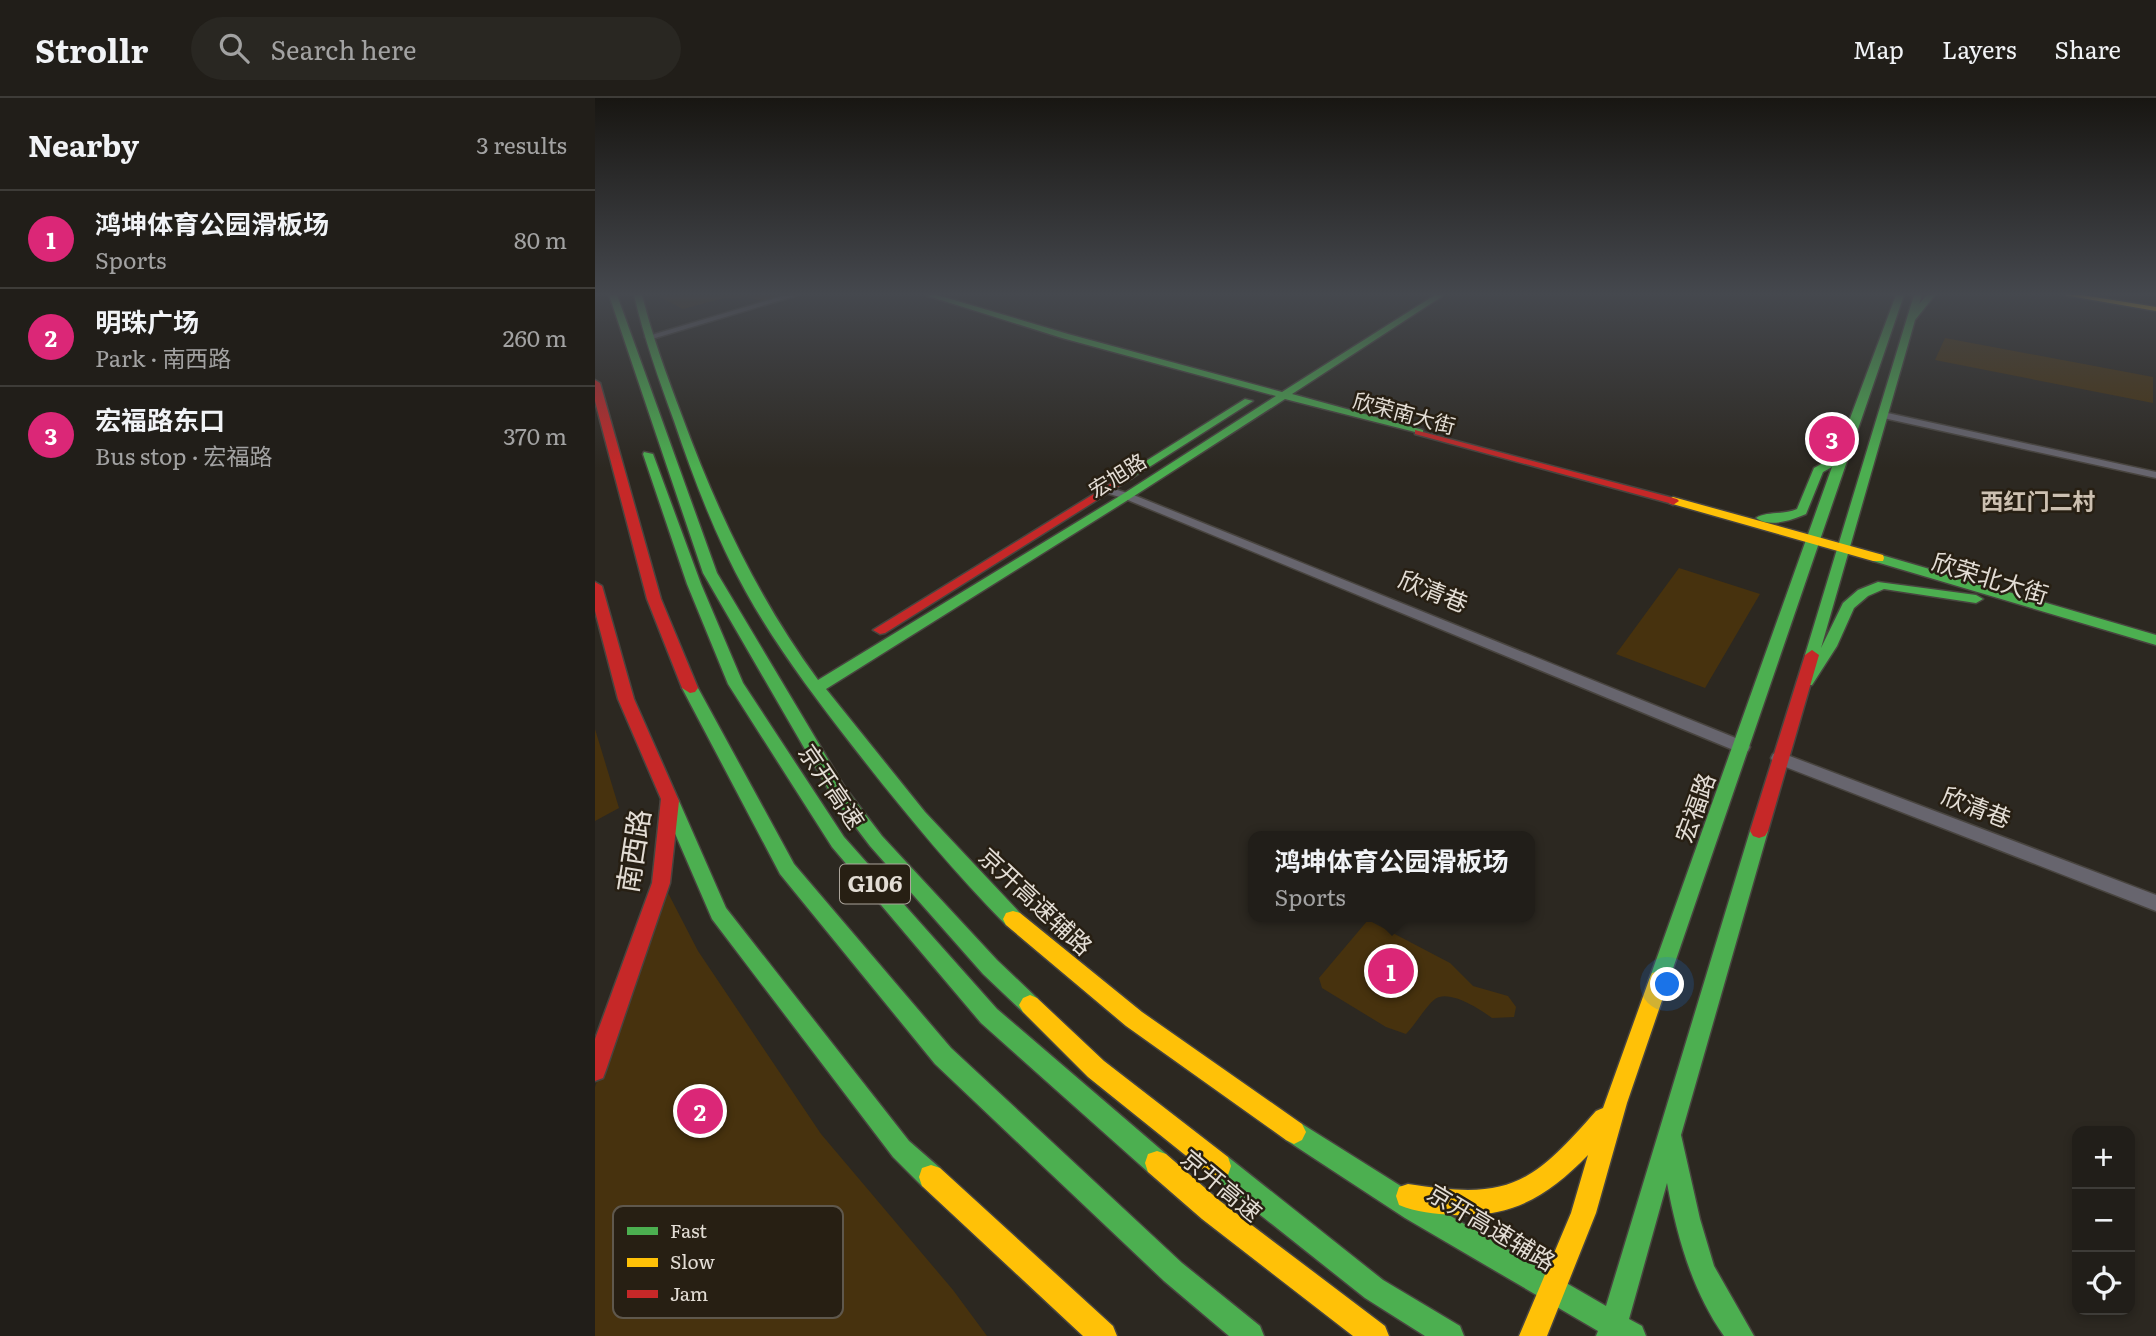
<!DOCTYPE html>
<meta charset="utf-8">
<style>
body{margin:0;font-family:Literata,"Noto Sans SC",serif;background:#292722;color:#f1f3f6}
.controls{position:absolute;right:21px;bottom:21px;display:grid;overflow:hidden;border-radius:14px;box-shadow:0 4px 10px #0003}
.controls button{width:63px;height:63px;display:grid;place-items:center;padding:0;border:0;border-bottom:2px solid #3e3c38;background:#211e19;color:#f1f3f6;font:35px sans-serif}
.you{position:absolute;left:1073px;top:887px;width:24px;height:24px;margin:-18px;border:5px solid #fff;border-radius:50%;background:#1a73e8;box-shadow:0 0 0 10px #1a73e833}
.badge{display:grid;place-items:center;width:46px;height:46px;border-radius:50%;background:#db2777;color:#fff;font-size:23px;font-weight:700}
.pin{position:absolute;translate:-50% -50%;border:4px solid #fff;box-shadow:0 2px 7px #0006}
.popup{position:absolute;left:653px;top:733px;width:287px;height:91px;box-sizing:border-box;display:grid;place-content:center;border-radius:14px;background:#211e19;filter:drop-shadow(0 2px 5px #0005);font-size:23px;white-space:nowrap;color:#a2a2a2}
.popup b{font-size:26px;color:#f1f3f6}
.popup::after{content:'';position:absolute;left:50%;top:100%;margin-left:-14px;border:14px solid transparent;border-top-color:#211e19}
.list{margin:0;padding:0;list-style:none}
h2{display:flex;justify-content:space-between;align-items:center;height:91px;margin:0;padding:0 28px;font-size:30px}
h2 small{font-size:23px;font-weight:400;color:#a2a2a2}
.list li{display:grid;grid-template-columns:46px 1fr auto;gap:21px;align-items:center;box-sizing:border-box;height:98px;padding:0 28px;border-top:2px solid #3e3c38}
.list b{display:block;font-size:26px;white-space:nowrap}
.list p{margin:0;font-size:23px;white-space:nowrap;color:#a2a2a2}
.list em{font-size:23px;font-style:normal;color:#a2a2a2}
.icon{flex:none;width:38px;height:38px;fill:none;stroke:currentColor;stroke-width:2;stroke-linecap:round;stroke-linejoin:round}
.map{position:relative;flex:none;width:1561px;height:1238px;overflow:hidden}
header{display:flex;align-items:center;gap:42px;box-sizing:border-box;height:98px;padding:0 35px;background:#211e19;border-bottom:2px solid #3e3c38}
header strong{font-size:33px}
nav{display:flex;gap:38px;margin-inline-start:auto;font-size:24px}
.search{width:490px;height:63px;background:#292722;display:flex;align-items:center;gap:18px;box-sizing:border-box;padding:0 24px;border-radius:38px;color:#a2a2a2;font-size:26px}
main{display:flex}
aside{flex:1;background:#211e19}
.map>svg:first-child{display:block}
</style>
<header>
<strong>Strollr</strong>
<div class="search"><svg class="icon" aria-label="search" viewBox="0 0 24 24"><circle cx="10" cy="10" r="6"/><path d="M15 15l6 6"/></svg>Search here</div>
<nav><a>Map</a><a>Layers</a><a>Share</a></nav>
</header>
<main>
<aside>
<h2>Nearby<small>3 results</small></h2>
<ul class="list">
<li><span class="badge">1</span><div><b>鸿坤体育公园滑板场</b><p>Sports</p></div><em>80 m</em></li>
<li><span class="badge">2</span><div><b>明珠广场</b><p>Park · 南西路</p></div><em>260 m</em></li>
<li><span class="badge">3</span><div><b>宏福路东口</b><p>Bus stop · 宏福路</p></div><em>370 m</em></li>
</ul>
</aside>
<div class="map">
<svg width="1561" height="1238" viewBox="0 0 1561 1238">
<rect width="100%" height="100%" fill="#2c2821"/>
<path fill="#47320e" d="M61 197H187L166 203 153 199 129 200 88 211Z
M1350 240 1558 279V305L1340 262Z
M1084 470 1165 496 1110 590 1021 556Z
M0 631 24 710 0 723Z
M71 791 103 853 226 1036 358 1192 392 1238H0V989L64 795Z
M773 822 855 865 878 888 913 898 921 909 919 919 897 920C885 911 854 891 840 901 830 909 821 926 811 936L791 929 727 890 724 880Z"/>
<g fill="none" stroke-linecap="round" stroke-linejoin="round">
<defs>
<path id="street" d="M191 197H203L57 241 50 239Z
M1288 314 1561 374V380L1284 319V315Z
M508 388 536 396 1153 645 1155 649 1153 653H1141L528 400 504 393 502 391Z
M1184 654 1561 797V813L1178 664 1176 660 1178 656Z"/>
<path id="fast" d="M14 197H22L122 475 249 688 287 738 402 862 442 900 446 907 442 914 435 917 428 914 388 876 275 748 237 698 108 475Z
M39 197H47C57 238 72 278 87 318 122 413 163 500 223 582L528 396 681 298 467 240 330 197H342L473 236 687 294 840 197H849L697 296 828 332V336L690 301 536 400 231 591 330 714 425 815 428 821 425 827 418 829 411 827C355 770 305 709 256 646 218 597 181 548 151 494 121 440 99 382 79 323 64 282 49 240 39 197Z
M1301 197H1309L1074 882 1071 889 1064 891 1057 889 1054 882 1237 369 1228 374 1211 416C1197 422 1175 430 1161 420 1171 413 1189 417 1202 411L1219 370 1241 358Z
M1319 197H1327L1324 206 1332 197H1340L1320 222 1226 550 1248 505 1263 492 1283 484 1381 497 1388 501 1381 505 1289 491 1273 498 1259 510 1242 548 1217 587H1207L1204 583 1219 561 1212 560 1210 557Z
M650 301 658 303 537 380 527 378Z
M49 354 58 356 106 486 148 585 249 739 402 911 571 1056 574 1065 571 1074 562 1077 553 1074 386 925 237 749 133 586 92 486 48 356Z
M1283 456 1561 537V547L1278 463 1277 460Z
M95 585 103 590 199 766 356 950 587 1165 665 1228 669 1238H634L569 1183 340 966 185 776 87 590Z
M75 696 81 698 84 703 131 810 314 1043 345 1070 348 1079 345 1088 336 1091 327 1088 298 1059 117 821 66 703 69 698Z
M1164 726 1170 728 1173 733 1086 1037 1105 1121 1119 1168 1159 1238H1129C1097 1193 1082 1138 1072 1085L1034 1221 1047 1228 1051 1238H1001L1003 1233 810 1120 691 1042 687 1034 691 1026 699 1022 707 1026 828 1102 1011 1208 1155 733 1158 728Z
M624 1056 633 1059 788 1182 865 1228 869 1238H830L770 1200 615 1077 612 1068 615 1059Z"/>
<path id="slow" d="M1469 197H1487L1561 209V213Z
M1078 399 1288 457 1289 460 1288 463H1278L1074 405V401Z
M418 813 425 815 547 914 707 1026 711 1034 707 1042 699 1046 691 1042 531 928 411 827 408 821 411 815Z
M1064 873 1071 875 1074 882 1032 1005 1001 1115 952 1238H924L976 1115 993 1057C953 1098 918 1120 858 1117 840 1116 821 1114 804 1107L801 1098 804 1089 813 1086C914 1102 935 1088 1001 1013L1008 1010 1054 882 1057 875Z
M435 897 442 900 509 963 633 1059 636 1068 633 1077 624 1080 615 1077 493 979 428 914 424 907 428 900Z
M562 1053 571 1056 625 1103 790 1228 794 1238H758L607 1121 553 1074 550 1065 553 1056Z
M336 1067 345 1070 518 1228 522 1238H488L327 1088 324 1079 327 1070Z"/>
<path id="jam" d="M0 282 5 285 66 501 103 590 100 594 95 595 87 590 52 501 0 303Z
M820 332 1082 401 1084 403 1078 407 1074 405 820 336Z
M533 375 537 376V380L290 535 285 536 278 532Z
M0 484 7 488 39 601 84 703 75 785 11 972 8 980 0 983V941L57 785 66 701 23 601 0 513Z
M1217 552 1224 557 1173 733 1170 738 1164 740 1158 738 1155 733 1210 557Z"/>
</defs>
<use href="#street" stroke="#48443f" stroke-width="3"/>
<use href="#fast" stroke="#48443f" stroke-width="3"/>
<use href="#slow" stroke="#48443f" stroke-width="3"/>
<use href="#jam" stroke="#48443f" stroke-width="3"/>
<use href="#street" fill="#67656e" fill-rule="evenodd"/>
<use href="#fast" fill="#4caf50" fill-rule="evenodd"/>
<use href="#slow" fill="#ffc107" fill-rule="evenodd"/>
<use href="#jam" fill="#c62828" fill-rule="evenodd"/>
</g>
<linearGradient id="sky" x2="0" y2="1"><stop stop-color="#181612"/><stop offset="0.53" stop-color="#45484e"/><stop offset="1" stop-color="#45484e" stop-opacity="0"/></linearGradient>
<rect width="1561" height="370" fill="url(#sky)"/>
<g text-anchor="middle" stroke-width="5" stroke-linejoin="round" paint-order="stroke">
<g font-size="21" fill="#e3ddd5" stroke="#271f13">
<text transform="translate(809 316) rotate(15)" y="7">欣荣南大街</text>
<text transform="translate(523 378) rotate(-32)" y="7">宏旭路</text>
</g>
<g font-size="23" font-weight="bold" fill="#ccc0b1" stroke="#271f13">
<text x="1443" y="412">西红门二村</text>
</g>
<rect fill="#271f13" stroke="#aba49b" stroke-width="2" x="245" y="766.5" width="70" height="39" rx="5"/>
<g font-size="23" font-weight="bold" fill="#e3ddd5">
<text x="280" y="794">G106</text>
</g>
<g font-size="24" fill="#e3ddd5" stroke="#271f13">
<text transform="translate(1395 481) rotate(17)" y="8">欣荣北大街</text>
<text transform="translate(838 494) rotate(22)" y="8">欣清巷</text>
<text transform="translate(236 689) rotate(56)" y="8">京开高速</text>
<text transform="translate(1101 710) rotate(-70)" y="8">宏福路</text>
<text transform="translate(1381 710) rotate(21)" y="8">欣清巷</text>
<text transform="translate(440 804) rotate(43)" y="8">京开高速辅路</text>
<text transform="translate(626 1088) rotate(40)" y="8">京开高速</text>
<text transform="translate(896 1130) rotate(31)" y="8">京开高速辅路</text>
</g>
<g font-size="28" fill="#e3ddd5" stroke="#271f13">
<text transform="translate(39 753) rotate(-81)" y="10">南西路</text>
</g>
</g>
<rect x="18" y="1108" width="230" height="112" rx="10" fill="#271f13" stroke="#5f584d" stroke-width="2"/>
<rect x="32" y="1129" width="31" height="8" fill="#4caf50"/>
<rect x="32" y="1160" width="31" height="9" fill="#ffc107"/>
<rect x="32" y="1192" width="31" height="8" fill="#c62828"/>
<g font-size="19" fill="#e3ddd5">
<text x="75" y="1140">Fast</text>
<text x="75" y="1171">Slow</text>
<text x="75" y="1203">Jam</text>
</g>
</svg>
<div class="controls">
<button>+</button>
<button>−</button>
<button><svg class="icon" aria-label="locate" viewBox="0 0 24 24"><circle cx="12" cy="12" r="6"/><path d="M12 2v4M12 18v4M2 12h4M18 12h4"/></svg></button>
</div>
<div class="you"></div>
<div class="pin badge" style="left:796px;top:873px">1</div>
<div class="popup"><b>鸿坤体育公园滑板场</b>Sports</div>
<div class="pin badge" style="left:105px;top:1013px">2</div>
<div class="pin badge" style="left:1237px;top:341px">3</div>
</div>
</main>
